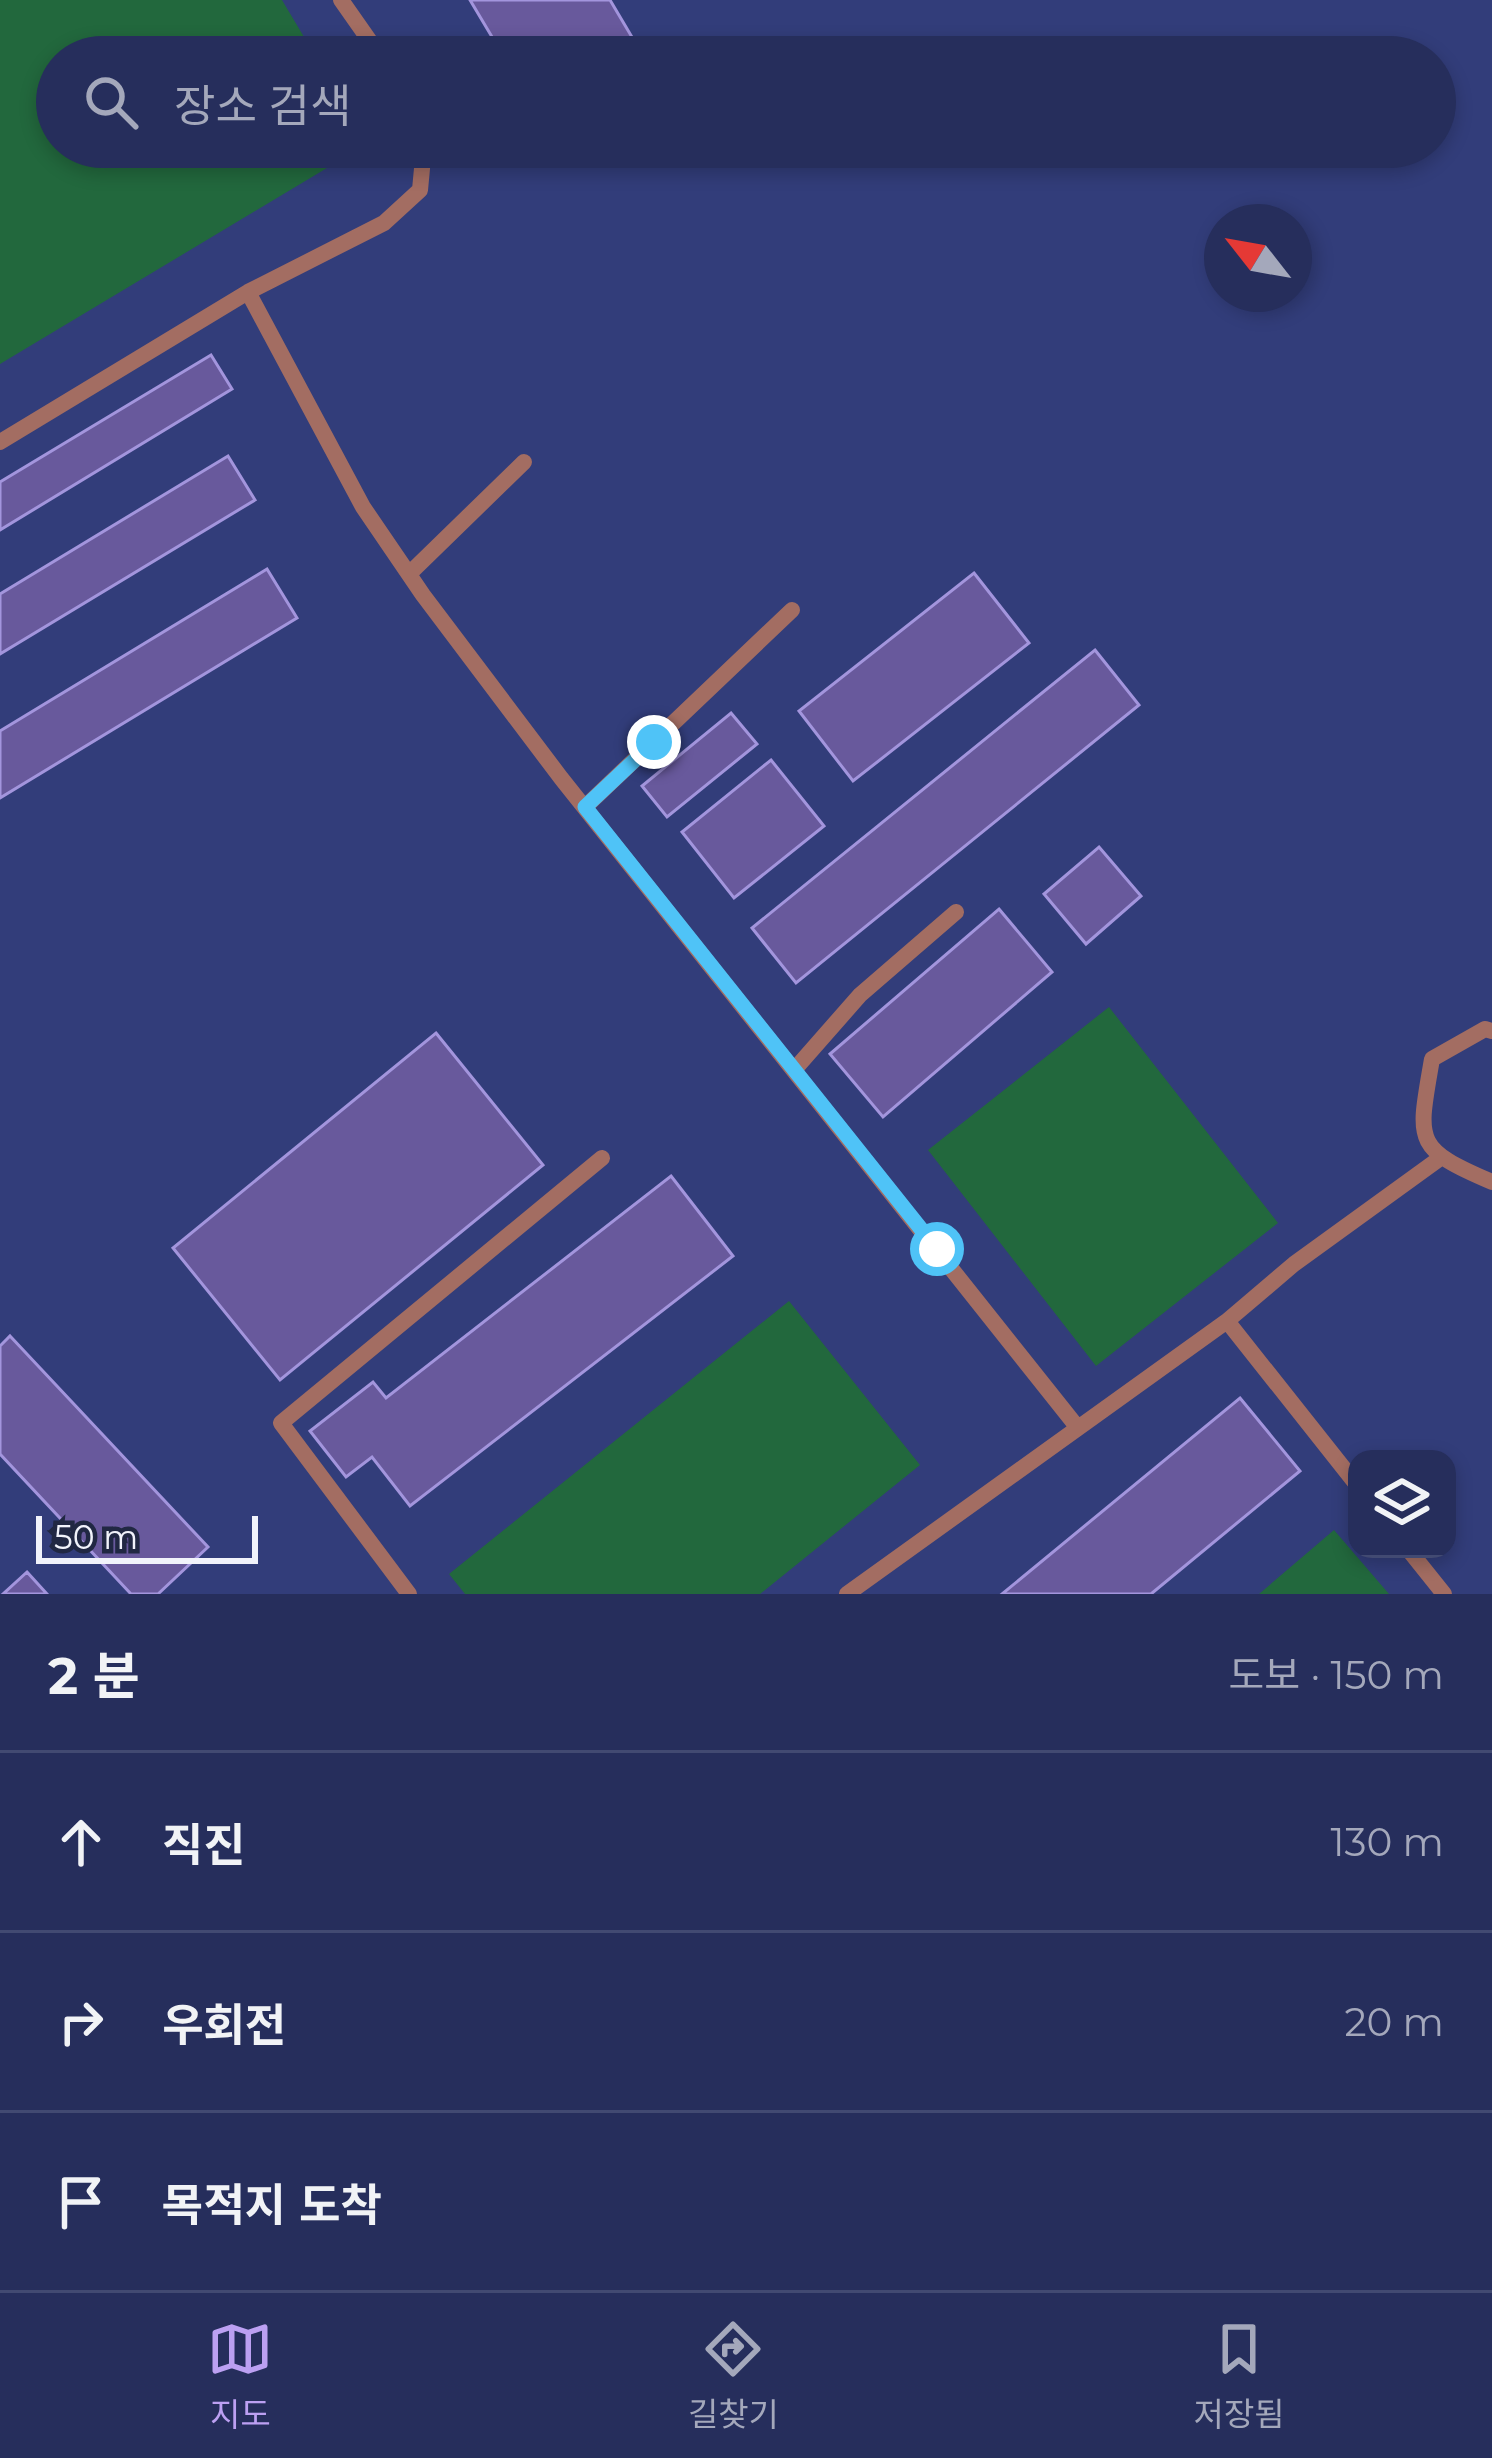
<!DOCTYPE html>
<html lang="ko">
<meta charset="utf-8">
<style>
body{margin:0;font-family:Montserrat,"Noto Sans KR",sans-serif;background:#323a65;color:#f1f3f6}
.controls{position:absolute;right:36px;bottom:36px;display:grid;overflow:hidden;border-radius:24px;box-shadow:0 6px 18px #0003}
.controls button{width:108px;height:108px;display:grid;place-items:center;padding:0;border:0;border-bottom:3px solid #424a72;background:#262e5c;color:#f1f3f6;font:60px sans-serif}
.compass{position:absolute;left:1204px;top:204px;width:108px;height:108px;border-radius:50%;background:#262e5c;box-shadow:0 6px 18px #0003;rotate:301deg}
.scale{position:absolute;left:36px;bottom:30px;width:222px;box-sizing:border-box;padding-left:12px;border:6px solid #f1f3fb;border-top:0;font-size:33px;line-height:42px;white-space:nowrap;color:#f1f3fb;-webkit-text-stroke:9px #212843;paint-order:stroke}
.stop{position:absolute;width:36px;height:36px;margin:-27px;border:9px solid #4fc3f7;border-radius:50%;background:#fff}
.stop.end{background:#4fc3f7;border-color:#fff;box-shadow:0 3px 12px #0008}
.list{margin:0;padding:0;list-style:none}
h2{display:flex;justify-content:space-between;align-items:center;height:156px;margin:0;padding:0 48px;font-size:51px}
h2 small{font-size:39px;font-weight:400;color:#a4a8bb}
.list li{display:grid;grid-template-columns:78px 1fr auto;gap:36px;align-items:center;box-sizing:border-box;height:180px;padding:0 48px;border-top:3px solid #424a72}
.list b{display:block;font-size:45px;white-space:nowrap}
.list em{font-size:39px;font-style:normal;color:#a4a8bb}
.icon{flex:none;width:66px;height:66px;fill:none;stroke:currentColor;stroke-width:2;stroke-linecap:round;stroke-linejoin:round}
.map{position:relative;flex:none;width:1492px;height:1594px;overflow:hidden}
.search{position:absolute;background:#262e5c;box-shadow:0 6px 18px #0003;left:36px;right:36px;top:36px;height:132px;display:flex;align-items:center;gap:30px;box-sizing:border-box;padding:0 42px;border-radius:66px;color:#a4a8bb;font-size:45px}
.sheet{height:696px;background:#262e5c}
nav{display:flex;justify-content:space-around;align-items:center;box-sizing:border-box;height:168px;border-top:3px solid #424a72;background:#262e5c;font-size:33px;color:#a4a8bb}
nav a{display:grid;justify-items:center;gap:6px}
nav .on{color:#bca0f2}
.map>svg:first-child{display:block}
</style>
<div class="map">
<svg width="1492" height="1594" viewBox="0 0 1492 1594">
<rect width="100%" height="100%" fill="#323d7a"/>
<path fill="#22683d" d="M0 0H282L316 57H57V147H362L0 364Z
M1109 1007 1278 1223 1096 1366 928 1150Z
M789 1301 920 1465 760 1594H465L449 1574Z
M1334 1530 1389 1594H1259Z"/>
<path fill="#68599c" stroke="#a395dd" stroke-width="3" d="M470 0H610L639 49 626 57H504Z
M211 355 232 389 0 530V482Z
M228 456 255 500 0 654V594Z
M267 569 297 618 0 798V731Z
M974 573 1029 643 853 781 799 711Z
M1095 650 1139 705 796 983 752 928Z
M731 713 757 744 667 817 642 786Z
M771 760 824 826 734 898 682 832Z
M1099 847 1141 896 1086 944 1044 894Z
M999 909 1052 972 883 1117 830 1054Z
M436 1033 543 1165 280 1380 173 1248Z
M671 1176 733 1256 410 1506 372 1457 346 1477 310 1431 373 1382 386 1398Z
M10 1336 208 1547 158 1594H131L0 1454V1346Z
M1240 1398 1300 1471 1151 1594H1002Z
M27 1572 47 1594H3Z"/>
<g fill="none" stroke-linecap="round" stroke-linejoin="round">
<path stroke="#a36d62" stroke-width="16" d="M341 0 381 57
M424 147 420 190 384 223 248 292 363 507 423 595 561 778 1078 1428
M0 442 248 292
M409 574 524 462
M585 807 792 610
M1492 1031 1485 1029 1432 1059C1418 1141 1412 1148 1492 1182
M795 1069 860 995 956 912
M1357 1485 1227 1321 1294 1264 1439 1159
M1408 1549 1444 1594
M409 1594 281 1423 602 1158
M847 1594 1227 1321"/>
</g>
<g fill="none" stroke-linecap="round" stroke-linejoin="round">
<path stroke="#4fc3f7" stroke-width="15" d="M654 742 585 807 937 1249"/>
</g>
</svg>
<div class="controls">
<button><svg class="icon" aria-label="layers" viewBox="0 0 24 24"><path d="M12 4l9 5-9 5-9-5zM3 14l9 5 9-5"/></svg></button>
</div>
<svg class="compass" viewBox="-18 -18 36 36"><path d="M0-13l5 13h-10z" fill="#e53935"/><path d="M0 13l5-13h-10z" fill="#a4a8bb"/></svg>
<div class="scale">50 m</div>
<div class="stop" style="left:937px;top:1249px"></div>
<div class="stop end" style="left:654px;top:742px"></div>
<div class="search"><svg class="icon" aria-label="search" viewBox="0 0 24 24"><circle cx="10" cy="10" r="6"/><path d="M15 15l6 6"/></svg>장소 검색</div>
</div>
<section class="sheet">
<h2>2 분<small>도보 · 150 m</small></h2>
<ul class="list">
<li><svg class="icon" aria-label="ahead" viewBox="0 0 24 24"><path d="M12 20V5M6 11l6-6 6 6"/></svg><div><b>직진</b></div><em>130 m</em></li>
<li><svg class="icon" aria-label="right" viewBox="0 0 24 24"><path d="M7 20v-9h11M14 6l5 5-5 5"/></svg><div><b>우회전</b></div><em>20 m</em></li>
<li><svg class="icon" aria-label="arrive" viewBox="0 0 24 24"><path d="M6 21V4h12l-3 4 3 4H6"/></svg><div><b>목적지 도착</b></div></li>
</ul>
</section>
<nav>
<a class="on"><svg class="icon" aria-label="map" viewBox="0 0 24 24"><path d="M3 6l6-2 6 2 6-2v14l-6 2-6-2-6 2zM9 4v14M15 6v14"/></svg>지도</a>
<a><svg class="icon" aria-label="directions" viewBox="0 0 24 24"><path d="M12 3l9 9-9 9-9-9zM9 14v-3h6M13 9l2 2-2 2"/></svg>길찾기</a>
<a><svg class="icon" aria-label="saved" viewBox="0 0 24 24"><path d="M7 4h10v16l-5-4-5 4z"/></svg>저장됨</a>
</nav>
